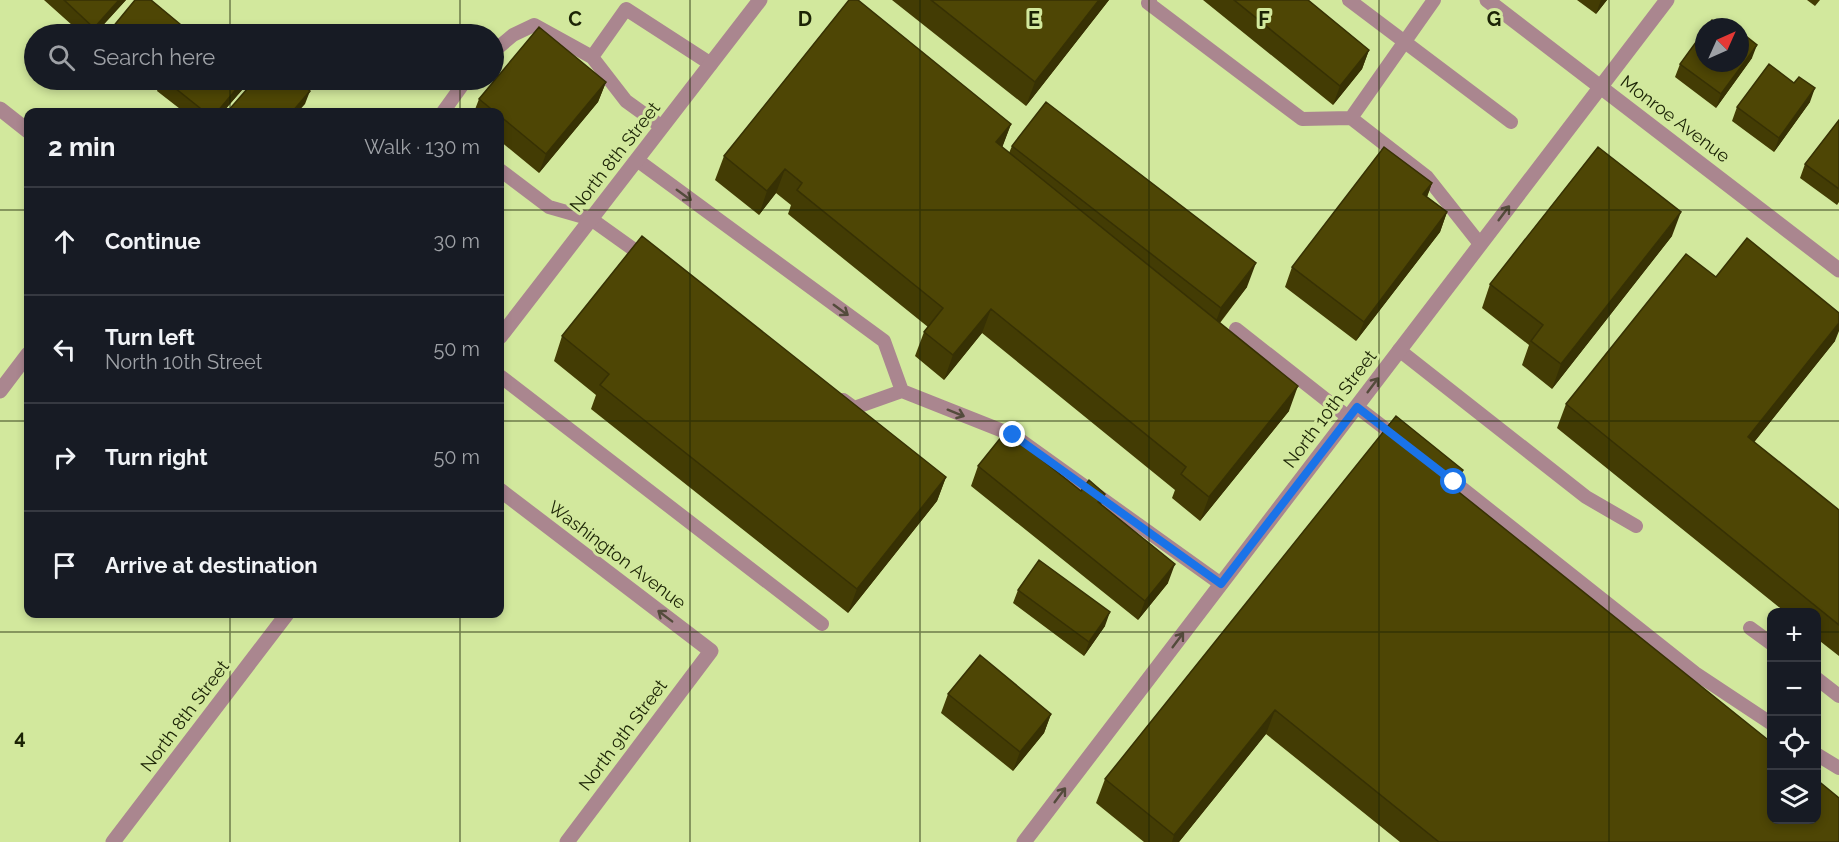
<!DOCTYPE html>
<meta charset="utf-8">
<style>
body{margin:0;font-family:Raleway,sans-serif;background:#242831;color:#f1f3f6}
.controls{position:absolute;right:18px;bottom:18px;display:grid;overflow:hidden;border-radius:12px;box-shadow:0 3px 9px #0003}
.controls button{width:54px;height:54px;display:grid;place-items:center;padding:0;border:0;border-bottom:2px solid #363941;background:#171b24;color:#f1f3f6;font:30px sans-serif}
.compass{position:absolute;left:1695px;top:18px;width:54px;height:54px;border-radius:50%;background:#171b24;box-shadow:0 3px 9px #0003;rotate:45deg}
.stop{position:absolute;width:18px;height:18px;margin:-14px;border:4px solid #1a73e8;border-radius:50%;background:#fff}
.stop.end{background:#1a73e8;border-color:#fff;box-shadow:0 2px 6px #0008}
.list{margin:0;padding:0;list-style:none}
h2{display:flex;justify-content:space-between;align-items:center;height:78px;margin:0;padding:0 24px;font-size:26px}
h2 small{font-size:20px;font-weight:400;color:#9ea1a6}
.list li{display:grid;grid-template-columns:39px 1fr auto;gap:18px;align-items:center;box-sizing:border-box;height:108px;padding:0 24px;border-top:2px solid #363941}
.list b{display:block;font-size:22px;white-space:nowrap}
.list p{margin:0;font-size:20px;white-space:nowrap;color:#9ea1a6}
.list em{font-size:20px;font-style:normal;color:#9ea1a6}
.icon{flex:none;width:33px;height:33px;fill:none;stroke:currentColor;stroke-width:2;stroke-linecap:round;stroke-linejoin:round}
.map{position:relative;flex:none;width:1839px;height:842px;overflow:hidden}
.search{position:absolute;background:#171b24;box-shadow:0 3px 9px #0003;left:24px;top:24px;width:480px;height:66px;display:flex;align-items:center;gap:15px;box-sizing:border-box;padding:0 21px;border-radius:33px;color:#9ea1a6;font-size:22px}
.panel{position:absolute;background:#171b24;box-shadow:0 3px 9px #0003;left:24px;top:108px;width:480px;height:510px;border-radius:12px}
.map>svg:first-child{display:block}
</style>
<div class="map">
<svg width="1839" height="842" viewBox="0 0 1839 842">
<rect width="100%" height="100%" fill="#d2e89d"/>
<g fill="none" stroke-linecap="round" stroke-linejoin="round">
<path stroke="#aa868f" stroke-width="14" d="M1150 0 1148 3 1302 119 1351 118 1427 177 1480 244
M1349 0 1511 122
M494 51 513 35 534 25 592 57 626 9 711 64
M592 57 626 101 662 127
M443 112 466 80
M1351 118 1434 0
M637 160 884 341 902 391
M500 170 549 207 591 219 647 259
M1236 329 1348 417
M1399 350 1586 497 1636 526
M500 376 822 624
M843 400 854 408 902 391 1013 435 1221 584
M1357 407 1400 440
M1444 474 1695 673 1772 724
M1750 628 1772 644
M1816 678 1839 696
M1816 754 1839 768"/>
<path stroke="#aa868f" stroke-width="15" d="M1487 0 1839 270
M0 109 28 131
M500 337 760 0
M0 391 28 354
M500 490 711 651 567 842
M113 842 287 614
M1024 842 1667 0"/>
</g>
<path fill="#433c04" d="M44 0H126L95 34H82Z
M892 0H1109L1026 106Z
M1203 0H1308L1369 50 1362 69 1333 105Z
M1577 0H1607L1596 14Z
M1807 0H1820L1815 6Z
M1752 58 1716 108 1675 77 1680 64Z
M140 80H151L147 85Z
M161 80H246L242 90 223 112H184L157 91Z
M606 82 598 102 539 173 500 141V112H474L479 99Z
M1810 102 1774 152 1732 121 1737 107Z
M1839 120V202L1837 205 1800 178 1805 164Z
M1011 124 1002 147 1009 153 1012 146 1247 287 1220 323 1289 411 1200 521 1172 498 1175 490 982 333 944 380 915 356 924 332 928 327 788 214 791 205 776 193 759 215 715 180 724 156Z
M1432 183 1427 197 1447 212 1440 232 1356 341 1285 287 1292 267Z
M1672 236 1552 389 1522 365 1529 345 1482 308 1490 284Z
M1716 277 1835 341 1754 442 1839 510V656L1816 638V612H1785L1557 428 1566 404Z
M562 336 946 477 937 501 848 613 591 409 596 395 554 361Z
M978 466 1081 491 1101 505 1168 583 1138 620 971 486Z
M1456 489 1839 842H1400L1266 734 1179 842H1144L1096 803 1105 779Z
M1018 590 1105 626 1084 656 1013 603Z
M948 694 1051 714 1044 733 1013 771 941 713Z"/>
<path fill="#373104" d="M119 0H126L95 34H92L94 28Z
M1099 0H1109L1026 106 1035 82Z
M1601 0H1607L1596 14Z
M1757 45 1752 58 1716 108 1721 94Z
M1369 50 1362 69 1333 105 1340 86Z
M244 80H246L242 90 223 112H217Z
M606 82 598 102 539 173 546 154Z
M1815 88 1810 102 1774 152 1779 138Z
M310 91 305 104 298 112H292Z
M1011 124 1002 148 996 142Z
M785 169 776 193 759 215 767 191Z
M1432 183 1425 202 1423 194Z
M1447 212 1440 232 1356 341 1364 322Z
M1681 212 1672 236 1552 389 1561 364Z
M1256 263 1247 287 1212 332 1221 308Z
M991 309 982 333 944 380 953 355Z
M1839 323V331L1835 341 1739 461 1748 437Z
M1298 386 1289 411 1200 521 1209 497Z
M1463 470 1454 494 1450 485Z
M946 477 937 501 848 613 857 589Z
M1105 494 1098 513V502Z
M1175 564 1168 583 1138 620 1145 601Z
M1110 612 1105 626 1084 656 1089 642Z
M1275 710 1266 734 1179 842H1172L1174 835Z
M1051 714 1044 733 1013 771 1020 752Z"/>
<path fill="#4e4605" stroke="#373104" stroke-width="1.5" d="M64 0H119L94 28Z
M135 0H151L186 29 182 34H107Z
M849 0H858L1011 124 996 142 1298 386 1209 497 1181 474 1186 467 991 309 953 355 924 332 943 308 797 190 802 183 785 169 767 191 724 156Z
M931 0H1099L1035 82Z
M1234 0H1308L1369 50 1340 86Z
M1712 20 1721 27H1707Z
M539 27 606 82 546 154 500 116V112H495L479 99Z
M1704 31V63H1740V35L1742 33 1757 45 1721 94 1680 64Z
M1769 64 1794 83 1799 77 1815 88 1779 138 1737 107Z
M165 80H244L217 112H205Z
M255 80H296L310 91 292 112H227Z
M1046 102 1256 263 1221 308 1012 146Z
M1839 120V189L1805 164Z
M1384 147 1432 183 1423 194 1447 212 1364 322 1292 267Z
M1598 147 1681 212 1561 364 1531 341 1543 325 1490 284Z
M642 236 946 477 857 589 600 385 609 374 562 336Z
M1747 238 1839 313V323L1748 437 1839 510V625L1566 404 1686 254 1716 277Z
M1396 416 1463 470 1450 485 1772 743V819H1816V779L1839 798V842H1439L1275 710 1174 835 1105 779Z
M1006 431 1081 491 1089 480 1105 494 1098 502 1175 564 1145 601 978 466Z
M1039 560 1110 612 1089 642 1018 590Z
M980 655 1051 714 1020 752 948 694Z"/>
<defs><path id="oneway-shaft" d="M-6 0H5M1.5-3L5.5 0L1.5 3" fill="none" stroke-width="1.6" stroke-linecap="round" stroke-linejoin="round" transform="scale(1.5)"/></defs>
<g stroke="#544b3c">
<use href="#oneway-shaft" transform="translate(684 195) rotate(36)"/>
<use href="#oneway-shaft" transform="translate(1504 213) rotate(-53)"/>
<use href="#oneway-shaft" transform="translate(841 310) rotate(36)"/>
<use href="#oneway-shaft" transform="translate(1373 385) rotate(-53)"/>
<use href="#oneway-shaft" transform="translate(956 413) rotate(22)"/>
<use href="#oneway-shaft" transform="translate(665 616) rotate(-143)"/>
<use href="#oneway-shaft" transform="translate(1178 640) rotate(-53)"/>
<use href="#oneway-shaft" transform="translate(1060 795) rotate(-53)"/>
</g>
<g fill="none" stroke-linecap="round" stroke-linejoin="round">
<path stroke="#1a73e8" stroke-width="8" d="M1013 435 1221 584 1357 407 1454 482"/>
</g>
<path fill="none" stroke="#1b2305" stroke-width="1.5" stroke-opacity="0.55" d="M230 0V34M460 0V34M690 0V842M920 0V842M1149 0V842M1379 0V842M1609 0V842M230 80V112M460 80V112M0 210H28M500 210H1839M0 421H28M500 421H1839M230 614V842M460 614V842M0 632H1772M1816 632H1839"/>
<g text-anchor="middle" stroke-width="6" stroke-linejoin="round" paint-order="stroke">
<g font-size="18" fill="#1b2305" stroke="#d2e89d">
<text transform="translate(1675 119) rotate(37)" y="6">Monroe Avenue</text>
<text transform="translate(615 157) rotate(-52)" y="6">North 8th Street</text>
<text transform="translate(1330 409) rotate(-53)" y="6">North 10th Street</text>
<text transform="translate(617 555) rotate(37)" y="6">Washington Avenue</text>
<text transform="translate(185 716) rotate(-53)" y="6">North 8th Street</text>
<text transform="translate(623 735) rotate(-53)" y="6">North 9th Street</text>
</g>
</g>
<g font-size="20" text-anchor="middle" font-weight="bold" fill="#1b2305" stroke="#d2e89d" stroke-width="6" stroke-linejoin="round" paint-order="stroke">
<text x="575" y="26">C</text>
<text x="805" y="26">D</text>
<text x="1034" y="26">E</text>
<text x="1264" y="26">F</text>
<text x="1494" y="26">G</text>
<text x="20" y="744">4</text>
</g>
</svg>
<div class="controls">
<button>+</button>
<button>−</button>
<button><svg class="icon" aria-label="locate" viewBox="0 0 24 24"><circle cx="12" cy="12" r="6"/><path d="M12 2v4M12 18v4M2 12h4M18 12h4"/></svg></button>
<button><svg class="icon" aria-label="layers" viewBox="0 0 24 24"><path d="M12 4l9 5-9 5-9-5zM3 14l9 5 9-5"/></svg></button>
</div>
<svg class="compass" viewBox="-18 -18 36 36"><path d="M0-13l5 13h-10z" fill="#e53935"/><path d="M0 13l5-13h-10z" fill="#9ea1a6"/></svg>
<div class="stop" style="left:1454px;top:482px"></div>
<div class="stop end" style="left:1013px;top:435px"></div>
<div class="search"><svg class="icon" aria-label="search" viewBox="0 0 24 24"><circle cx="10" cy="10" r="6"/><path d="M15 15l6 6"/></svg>Search here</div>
<section class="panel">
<h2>2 min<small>Walk · 130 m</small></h2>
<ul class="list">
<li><svg class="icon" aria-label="ahead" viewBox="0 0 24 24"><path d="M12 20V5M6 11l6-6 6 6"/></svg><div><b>Continue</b></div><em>30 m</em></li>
<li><svg class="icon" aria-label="left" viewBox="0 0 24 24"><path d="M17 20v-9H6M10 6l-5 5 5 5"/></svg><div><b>Turn left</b><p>North 10th Street</p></div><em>50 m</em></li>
<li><svg class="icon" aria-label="right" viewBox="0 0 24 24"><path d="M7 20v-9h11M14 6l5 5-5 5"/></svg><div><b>Turn right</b></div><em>50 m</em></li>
<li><svg class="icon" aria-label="arrive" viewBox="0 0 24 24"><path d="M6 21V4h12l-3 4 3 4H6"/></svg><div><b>Arrive at destination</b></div></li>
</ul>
</section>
</div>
